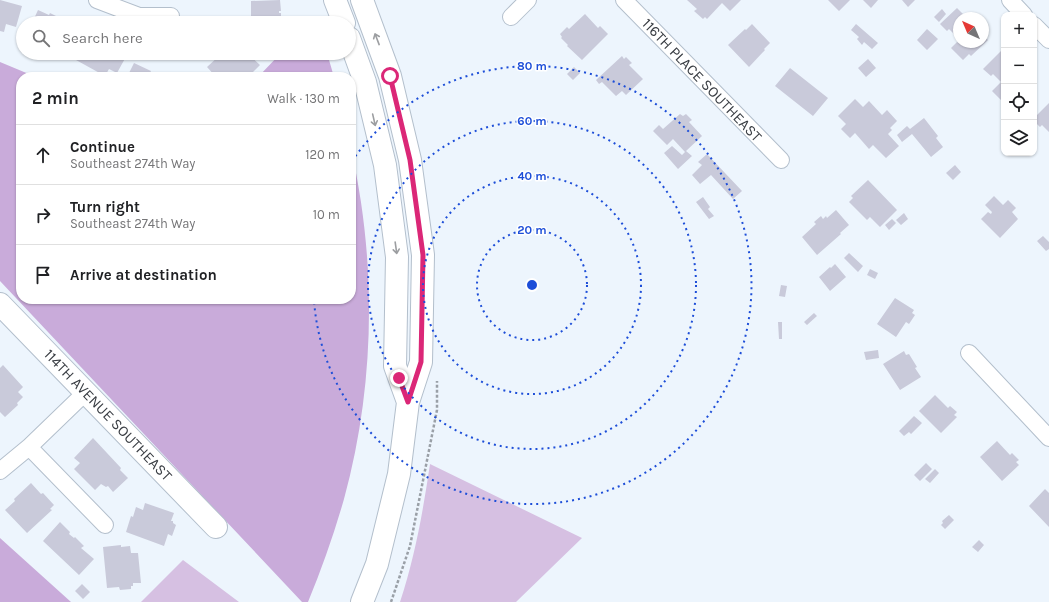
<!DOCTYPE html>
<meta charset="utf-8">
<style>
body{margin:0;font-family:Karla,sans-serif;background:#f2f2f2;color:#202124}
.controls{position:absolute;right:12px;top:12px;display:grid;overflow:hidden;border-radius:8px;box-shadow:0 1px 3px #0004}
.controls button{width:36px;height:36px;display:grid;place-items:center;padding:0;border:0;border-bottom:1px solid #e0e0e0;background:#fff;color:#202124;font:20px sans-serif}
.compass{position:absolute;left:953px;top:12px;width:36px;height:36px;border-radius:50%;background:#fff;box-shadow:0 1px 3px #0004;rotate:316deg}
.stop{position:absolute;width:12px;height:12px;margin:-9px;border:3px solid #db2777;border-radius:50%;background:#fff}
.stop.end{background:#db2777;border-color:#fff;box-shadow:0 1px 4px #0008}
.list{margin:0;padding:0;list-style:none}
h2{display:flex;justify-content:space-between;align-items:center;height:52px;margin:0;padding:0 16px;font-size:17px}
h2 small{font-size:13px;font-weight:400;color:#757577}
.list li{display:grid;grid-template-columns:26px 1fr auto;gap:12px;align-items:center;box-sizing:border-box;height:60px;padding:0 16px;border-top:1px solid #e0e0e0}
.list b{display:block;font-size:15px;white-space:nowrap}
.list p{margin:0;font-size:13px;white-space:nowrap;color:#757577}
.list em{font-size:13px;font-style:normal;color:#757577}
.icon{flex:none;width:22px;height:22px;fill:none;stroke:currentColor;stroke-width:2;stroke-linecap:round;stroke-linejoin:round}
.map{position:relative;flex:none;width:1049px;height:602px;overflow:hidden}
.search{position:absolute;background:#fff;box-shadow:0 1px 3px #0004;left:16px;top:16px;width:340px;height:44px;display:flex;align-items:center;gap:10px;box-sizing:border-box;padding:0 14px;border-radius:22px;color:#757577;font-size:15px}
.panel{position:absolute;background:#fff;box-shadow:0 1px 3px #0004;left:16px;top:72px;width:340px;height:232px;border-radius:16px}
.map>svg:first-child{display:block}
</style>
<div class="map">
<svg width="1049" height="602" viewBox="0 0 1049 602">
<rect width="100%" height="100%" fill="#edf5fd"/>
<path fill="#d6c0e2" d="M430 464 582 538 516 602H400C415 557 423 511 430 464Z
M183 560 239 602H141Z"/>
<path fill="#c9abda" d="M281 53H327L334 77H258Z
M0 62 36 77H21V299H351V149C377 263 375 386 344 499 334 534 322 568 308 602H302L0 281Z
M0 538 71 602H0Z"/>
<path fill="#c9cada" d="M0 0 22 6 16 27 6 24 4 32 0 31Z
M280 0 281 11H279V13H281V18H279V23H251V1Z
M687 0H741L730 11 722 3 707 19 705 17 703 19 694 11 697 9Z
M828 0H850L839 11Z
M863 0H878L871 8Z
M902 0H915L908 7Z
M957 8 967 18H959V39L949 29 947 31 940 24Z
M942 9 946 14 939 22 934 17Z
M38 10 49 15 50 13 70 23H32Z
M585 14 598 28 600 26 608 34 582 60 567 46 568 45 561 38 562 37 560 34 567 27 569 29Z
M752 24 770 43 764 49 765 50 749 67 728 45 745 29 746 30Z
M856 24 878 43 872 49 864 42 862 45 857 39 859 37 851 30Z
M927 29 938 39 927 50 917 40Z
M983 35 988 40 971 56 969 54 963 60 951 48 957 42 959 43 960 42H983Z
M1002 50 1004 52V103L992 91 1001 82 993 74 991 76 983 69Z
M80 53H128L117 73 109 69 105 76 76 60Z
M230 53 233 55 235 53H247L260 65 248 77H222L219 74 216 77 207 67 220 55 224 59Z
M622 56 624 59 626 57 632 63 629 65 643 79 626 95 622 91 616 96 602 82 599 84 596 80Z
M868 59 876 68 866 77 858 68Z
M134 63 151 71 148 77H127Z
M574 67 580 73 573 80 567 74Z
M790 68 828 98 813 116 775 86Z
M855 99 863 107 869 101 882 115 887 110 897 121 890 128 892 130 888 134 899 146 886 158 873 145 869 149 855 133 850 138 841 129 846 124 838 116Z
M1049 103V132L1042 125 1040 127 1034 121V118Z
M680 114 683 116 686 114 692 120 689 122 702 136 686 151 692 156 678 169 664 153 672 146 682 155 685 152 673 139 667 145 653 131 659 125 663 129Z
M924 118 938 136 936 138 943 147 931 157 912 134 902 142 897 135 907 126 910 129Z
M707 154 742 191 733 199 711 175 700 184 692 175 702 165 698 162Z
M955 165 961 172 953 180 946 173Z
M868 180 897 210 880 227 870 217 867 220 849 202 853 198 851 196Z
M994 196 1003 205 1008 200 1016 208 1012 212 1018 219 1000 238 981 219 988 212 991 214 992 212 985 205Z
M703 197 710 207 708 209 714 216 709 219 696 202Z
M836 210 849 225 840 233 841 234 817 255 802 237 816 224 814 222 821 216 823 219 826 216 827 218Z
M904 213 908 219 901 225 896 220Z
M892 219 896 223 889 230 885 225Z
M1043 236 1049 242V249L1046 251 1037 241Z
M849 253 863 266 858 272 844 258Z
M835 264 846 277 830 291 819 277 830 267 831 268Z
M870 269 878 273 875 279 867 275Z
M781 285 787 286 785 297 779 296Z
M895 298 914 310 912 313 915 315 909 324 906 322 896 337 877 324Z
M814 313 817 316 807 325 804 322Z
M778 322H782V339H779Z
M878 350 879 358 866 360 864 352Z
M904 351 906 355 909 354 917 367 915 368 921 377 900 390 883 364Z
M3 365 23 387 18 392 23 397 17 403 18 405 5 417 0 412V368Z
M935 395 948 408 950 406 957 412 954 415 957 417 941 433 919 411Z
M914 416 922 423 911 434 909 432 904 436 899 431Z
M93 438 121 468 120 470 128 478 113 492 108 486 106 487 101 484 95 490 74 469 80 463 74 458Z
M997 441 1010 455 1012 453 1019 460 1016 462 1019 465 1002 481 980 457Z
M926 463 932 469 920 481 914 475Z
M935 469 939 473 930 483 925 479Z
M31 483 41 494 43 493 54 505 50 509 52 510 27 533 5 510 15 501 14 499Z
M1045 489 1049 493V527L1029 506Z
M145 503 174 513 171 521H173V523L176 525 172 536 168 534 164 546 126 532 131 516 133 517 136 507 143 510Z
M949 515 954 520 945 529 941 525 943 523 942 521Z
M60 522 70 532 69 534 74 538 75 537 84 546 81 548 94 559 79 575 43 541Z
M979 540 984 545 978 552 972 547Z
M121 545V547L130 546 131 553H138L141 583H133V586H131V589L120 590 119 587 107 588 103 547Z
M82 584 90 592 83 599 75 591Z"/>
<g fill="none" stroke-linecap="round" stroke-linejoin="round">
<defs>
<path id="street" d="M97 0 139 16H171
M624 0 781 160
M1010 0 1024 15
M511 17 528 0
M1034 25 1049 40
M969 353 1049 438
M29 447 105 525
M0 471 29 447 86 392"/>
<path id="secondary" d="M335 0 344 23
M349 38 365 82 385 165 397 257 395 366 408 402
M0 304 216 527
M362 602 377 564 399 474 408 402 421 362 423 255 410 160 390 76 362 0"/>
</defs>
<use href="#street" stroke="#b3bfcc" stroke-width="18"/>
<use href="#secondary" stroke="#b3bfcc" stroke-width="24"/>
<path stroke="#9aa0a7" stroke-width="2.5" stroke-dasharray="3 2" stroke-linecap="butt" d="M391 602 410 546 437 410V381"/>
<use href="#street" stroke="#fff" stroke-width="16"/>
<use href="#secondary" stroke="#fff" stroke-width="22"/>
</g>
<defs><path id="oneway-shaft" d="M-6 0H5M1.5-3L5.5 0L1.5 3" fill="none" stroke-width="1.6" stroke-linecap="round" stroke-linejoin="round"/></defs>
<g stroke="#9c9ea1">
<use href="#oneway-shaft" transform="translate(377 39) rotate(-111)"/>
<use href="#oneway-shaft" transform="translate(374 120) rotate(77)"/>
<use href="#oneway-shaft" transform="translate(396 248) rotate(82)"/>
</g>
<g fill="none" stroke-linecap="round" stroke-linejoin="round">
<path stroke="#db2777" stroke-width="5" d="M390 76 410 160 423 255 421 362 408 402 399 378"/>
</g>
<g fill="none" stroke="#1d4ed8" stroke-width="2" stroke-dasharray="2 4">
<circle cx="532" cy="285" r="55"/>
<circle cx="532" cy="285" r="109"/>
<circle cx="532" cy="285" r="164"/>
<path d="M352 161A219 219 0 1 1 314 300"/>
</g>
<g text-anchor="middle" stroke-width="3" stroke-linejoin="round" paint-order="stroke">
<g font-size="15" fill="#393d43" stroke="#fff">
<text transform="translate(702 80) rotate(46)" y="5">116TH PLACE SOUTHEAST</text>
<text transform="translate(108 415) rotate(46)" y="5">114TH AVENUE SOUTHEAST</text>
</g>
</g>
<circle cx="532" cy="285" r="6" fill="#1d4ed8" stroke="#fff" stroke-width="2"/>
<g font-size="12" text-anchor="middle" font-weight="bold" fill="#1d4ed8" stroke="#fff" stroke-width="3" stroke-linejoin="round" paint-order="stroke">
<text x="532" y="70">80 m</text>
<text x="532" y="125">60 m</text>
<text x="532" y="180">40 m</text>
<text x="532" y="234">20 m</text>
</g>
</svg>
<div class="controls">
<button>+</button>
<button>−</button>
<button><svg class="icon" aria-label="locate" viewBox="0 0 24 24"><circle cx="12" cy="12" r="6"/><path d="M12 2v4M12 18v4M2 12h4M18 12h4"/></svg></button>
<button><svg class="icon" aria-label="layers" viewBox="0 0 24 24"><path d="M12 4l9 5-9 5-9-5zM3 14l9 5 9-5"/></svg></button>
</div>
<svg class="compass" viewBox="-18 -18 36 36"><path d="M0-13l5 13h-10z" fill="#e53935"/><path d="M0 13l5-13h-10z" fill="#757577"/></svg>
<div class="stop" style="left:390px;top:76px"></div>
<div class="stop end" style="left:399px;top:378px"></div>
<div class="search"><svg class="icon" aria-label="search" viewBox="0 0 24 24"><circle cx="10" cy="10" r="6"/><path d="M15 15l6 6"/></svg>Search here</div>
<section class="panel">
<h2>2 min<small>Walk · 130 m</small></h2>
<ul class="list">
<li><svg class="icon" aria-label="ahead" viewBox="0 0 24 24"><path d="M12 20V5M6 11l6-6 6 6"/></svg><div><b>Continue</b><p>Southeast 274th Way</p></div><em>120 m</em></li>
<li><svg class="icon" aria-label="right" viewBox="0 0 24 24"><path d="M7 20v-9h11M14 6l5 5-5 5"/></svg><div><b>Turn right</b><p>Southeast 274th Way</p></div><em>10 m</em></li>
<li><svg class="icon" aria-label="arrive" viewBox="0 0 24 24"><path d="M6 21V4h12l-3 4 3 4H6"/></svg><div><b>Arrive at destination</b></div></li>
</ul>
</section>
</div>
